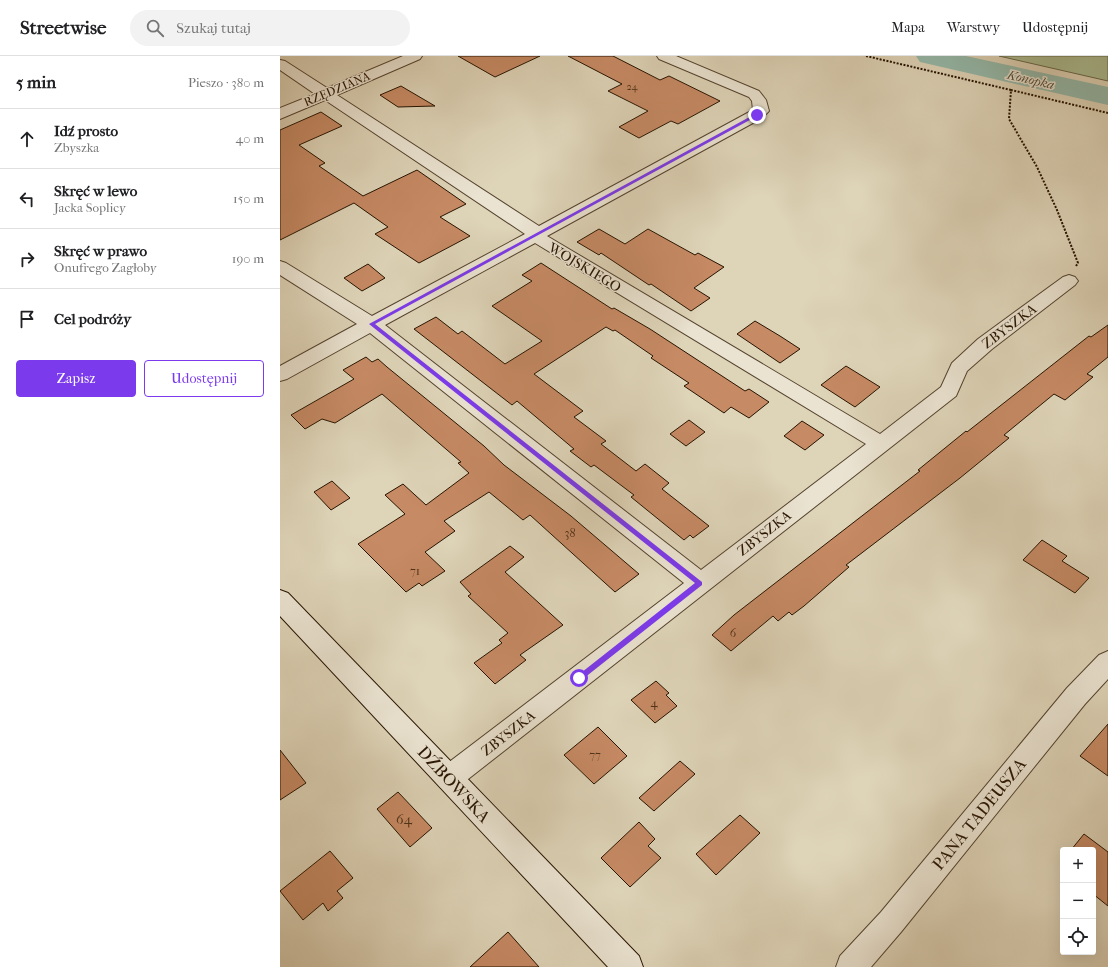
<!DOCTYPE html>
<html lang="pl">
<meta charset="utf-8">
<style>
body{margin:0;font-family:"IM FELL French Canon",serif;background:#f2f2f2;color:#202124}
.controls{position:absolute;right:12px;bottom:12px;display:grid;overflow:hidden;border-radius:4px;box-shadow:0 4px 16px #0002}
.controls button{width:36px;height:36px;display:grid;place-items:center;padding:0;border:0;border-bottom:1px solid #e0e0e0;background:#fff;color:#202124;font:20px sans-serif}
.stop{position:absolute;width:12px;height:12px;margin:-9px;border:3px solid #7c3aed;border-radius:50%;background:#fff}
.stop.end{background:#7c3aed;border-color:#fff;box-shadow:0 1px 4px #0008}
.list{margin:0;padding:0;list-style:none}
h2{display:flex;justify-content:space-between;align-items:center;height:52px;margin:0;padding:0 16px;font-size:17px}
h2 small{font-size:13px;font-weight:400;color:#757577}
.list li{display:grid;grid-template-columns:26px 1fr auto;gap:12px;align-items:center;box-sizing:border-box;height:60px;padding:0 16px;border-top:1px solid #e0e0e0}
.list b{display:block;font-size:15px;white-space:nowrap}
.list p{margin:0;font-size:13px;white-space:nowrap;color:#757577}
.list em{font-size:13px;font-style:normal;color:#757577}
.actions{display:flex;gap:8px;padding:12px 16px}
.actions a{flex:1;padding:9px 0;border:1px solid #7c3aed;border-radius:4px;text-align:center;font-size:14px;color:#7c3aed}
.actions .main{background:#7c3aed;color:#fff}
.icon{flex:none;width:22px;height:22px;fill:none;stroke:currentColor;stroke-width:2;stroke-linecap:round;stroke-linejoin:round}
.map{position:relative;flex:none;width:828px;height:911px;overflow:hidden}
header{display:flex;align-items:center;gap:24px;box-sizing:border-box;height:56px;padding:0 20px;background:#fff;border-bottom:1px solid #e0e0e0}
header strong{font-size:19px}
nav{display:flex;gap:22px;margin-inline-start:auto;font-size:14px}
.search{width:280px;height:36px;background:#f2f2f2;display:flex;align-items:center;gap:10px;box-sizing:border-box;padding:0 14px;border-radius:22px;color:#757577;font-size:15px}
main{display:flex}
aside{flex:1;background:#fff}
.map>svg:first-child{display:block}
</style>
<header>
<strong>Streetwise</strong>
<div class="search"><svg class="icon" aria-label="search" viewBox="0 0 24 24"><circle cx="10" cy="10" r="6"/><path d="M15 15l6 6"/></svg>Szukaj tutaj</div>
<nav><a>Mapa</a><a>Warstwy</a><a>Udostępnij</a></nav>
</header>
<main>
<aside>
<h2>5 min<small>Pieszo · 380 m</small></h2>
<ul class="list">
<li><svg class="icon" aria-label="ahead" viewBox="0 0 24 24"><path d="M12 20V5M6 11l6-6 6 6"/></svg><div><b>Idź prosto</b><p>Zbyszka</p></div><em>40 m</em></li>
<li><svg class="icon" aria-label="left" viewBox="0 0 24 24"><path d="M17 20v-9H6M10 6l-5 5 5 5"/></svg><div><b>Skręć w lewo</b><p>Jacka Soplicy</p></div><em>150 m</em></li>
<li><svg class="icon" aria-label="right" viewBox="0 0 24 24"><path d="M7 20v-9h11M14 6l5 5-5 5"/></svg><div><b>Skręć w prawo</b><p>Onufrego Zagłoby</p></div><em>190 m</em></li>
<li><svg class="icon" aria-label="arrive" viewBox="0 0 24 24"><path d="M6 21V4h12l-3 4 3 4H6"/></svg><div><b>Cel podróży</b></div></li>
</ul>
<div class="actions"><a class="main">Zapisz</a><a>Udostępnij</a></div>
</aside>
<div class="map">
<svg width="828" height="911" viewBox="0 0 828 911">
<rect width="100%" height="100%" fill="#ded4b8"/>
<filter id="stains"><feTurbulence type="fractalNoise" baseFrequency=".005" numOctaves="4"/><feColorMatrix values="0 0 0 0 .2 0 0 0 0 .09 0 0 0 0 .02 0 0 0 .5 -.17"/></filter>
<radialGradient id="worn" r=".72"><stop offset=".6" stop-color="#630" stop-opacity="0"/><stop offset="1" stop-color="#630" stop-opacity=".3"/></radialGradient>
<path fill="#abbe94" stroke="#68684a" d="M719 0H828V25Z"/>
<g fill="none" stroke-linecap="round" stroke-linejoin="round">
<path fill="#94b9aa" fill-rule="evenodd" d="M636 0H686L828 31V49L640 6Z"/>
</g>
<path fill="#c68a64" stroke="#261300" d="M178 0H260L215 21Z
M288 0H333L380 24 389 20 440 45 398 68 391 65 359 82 339 71 368 55 328 35 342 28Z
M121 30 126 33 155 50 118 51 100 39Z
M41 56 62 70 19 89 45 107 39 110 83 140 137 114 186 148 160 161 190 180 139 207 95 178 108 171 74 147 0 184V74Z
M319 173 345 188 368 173 415 199 418 197 444 211 414 232 430 242 411 255 371 228 369 229 321 197 319 199 297 186Z
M261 207 332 253 334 252 370 273 465 335 469 333 489 346 469 362 451 351 444 357 404 330 409 327 371 302 373 300 335 274 333 275 326 271 254 318 303 355 294 361 326 385 321 388 356 415 365 408 389 427 382 433 429 470 413 482 410 479 404 484 351 441 354 439 314 409 311 411 290 395 294 393 237 345 232 349 134 273 156 261 178 278 182 275 225 308 262 285 212 250 252 225 242 219Z
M88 208 105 222 82 235 64 222Z
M475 265 500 280 520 293 500 307 457 278Z
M828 269V301L807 318 813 321 785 344 774 338 724 379 729 382 680 422 566 509 569 511 524 550 512 559 509 556 498 565 493 560 451 595 432 579 454 559 640 415 638 414 686 375 687 376 809 280 811 281Z
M86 301 92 306 98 303 107 311 204 390 224 409 291 460 359 518 335 536 250 459 243 464 209 436 164 465 175 475 145 496 165 515 142 530 139 527 126 536 78 488 125 458 105 439 123 428 146 449 189 417 178 407 181 406 102 338 55 367 42 363 25 373 11 359 74 323 63 314Z
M566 310 600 331 575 351 541 329Z
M409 364 425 376 406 390 390 378Z
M522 365 544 379 525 394 504 380Z
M52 425 70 442 51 454 34 436Z
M762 484 787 500 782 505 809 522 795 537 743 504Z
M230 490 244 501 225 516 283 569 240 599 246 604 215 628 194 607 222 587 219 584 228 577 188 540 191 538 180 526Z
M376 625 389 637 386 639 397 650 375 667 351 644Z
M828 668V720L800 700Z
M318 671 347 700 314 728 284 699Z
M0 694 26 727 0 744Z
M400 705 415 718 374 755 359 742Z
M118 736 152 772 130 791 97 753Z
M460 759 480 777 436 819 416 798Z
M359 766 375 783 368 790 381 802 350 831 321 802Z
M804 778 828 796V850L813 838V794H791Z
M50 795 73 822 57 835 63 842 48 855 43 847 23 864 0 835Z
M228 876 259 911H190Z"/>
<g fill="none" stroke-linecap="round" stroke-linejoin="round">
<defs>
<path id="street" d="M123 0H142L140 3 57 39 259 170 473 54 472 45 469 41 379 3 377 0H396L479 35 486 44 489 55 482 62 267 180 600 378 661 331 672 307 698 283 783 221 789 219 795 221 798 225 795 229 712 293 687 315 676 340 178 731 169 734 160 731 156 722 160 713 404 527 90 277 7 323 0 325V310L77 268 0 219V205L6 207 92 260 245 178 45 44 0 63V52L35 38 0 14V4L5 5 47 32ZM255 187 586 388 421 514 105 269Z
M828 595V623L805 648 621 876 591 911H556L560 900 601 856 787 632 819 599Z"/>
<path id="secondary" d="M0 534 8 537 359 900 363 911H328L0 560Z"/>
</defs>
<use href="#street" stroke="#54432e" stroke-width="2"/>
<use href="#secondary" stroke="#261300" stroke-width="2"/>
<path stroke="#261300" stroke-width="2" stroke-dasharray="2 1.5" stroke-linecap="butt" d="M586 0 731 34
M796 210 798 207 777 154 757 111 729 63 731 34 828 57"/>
<use href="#street" fill="#eae3d1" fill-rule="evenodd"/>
<use href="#secondary" fill="#eae3d1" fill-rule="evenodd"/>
</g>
<path fill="#7c3aed" d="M475 58 479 59 95 268 422 526V529L299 626 297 625V620L415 527 89 268Z"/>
<g text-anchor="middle" stroke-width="3" stroke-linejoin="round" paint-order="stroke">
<g font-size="10" fill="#4e3119">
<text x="352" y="34">24</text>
</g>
<g font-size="12" fill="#261300" stroke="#eae3d1">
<text transform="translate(57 33) rotate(-23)" y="4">RZĘDZIANA</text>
</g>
<g font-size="12" fill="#4e3119">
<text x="290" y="481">38</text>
<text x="135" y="519">71</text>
<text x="453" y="581">6</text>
<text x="374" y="651">4</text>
<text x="315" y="703">77</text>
</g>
<g font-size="13" font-style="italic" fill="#4c4d3c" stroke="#eae3d1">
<text transform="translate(751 23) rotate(13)" y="5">Konopka</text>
</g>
<g font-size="14" fill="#261300" stroke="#eae3d1">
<text transform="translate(305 211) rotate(31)" y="5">WOJSKIEGO</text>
<text transform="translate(729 270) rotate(-37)" y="5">ZBYSZKA</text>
<text transform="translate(484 477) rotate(-38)" y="5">ZBYSZKA</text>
<text transform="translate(228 677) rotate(-38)" y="5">ZBYSZKA</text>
</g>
<g font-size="14" fill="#4e3119">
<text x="124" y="768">64</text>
</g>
<g font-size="17" fill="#261300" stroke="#eae3d1">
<text transform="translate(174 728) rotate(47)" y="6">DŹBOWSKA</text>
<text transform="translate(699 758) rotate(-51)" y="6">PANA TADEUSZA</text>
</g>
</g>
<rect width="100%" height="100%" filter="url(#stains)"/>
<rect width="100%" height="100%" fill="url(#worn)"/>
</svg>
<div class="controls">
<button>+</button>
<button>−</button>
<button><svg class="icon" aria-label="locate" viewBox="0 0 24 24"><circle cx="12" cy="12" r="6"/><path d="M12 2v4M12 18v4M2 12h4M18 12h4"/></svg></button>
</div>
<div class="stop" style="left:299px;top:622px"></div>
<div class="stop end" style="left:477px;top:59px"></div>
</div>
</main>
